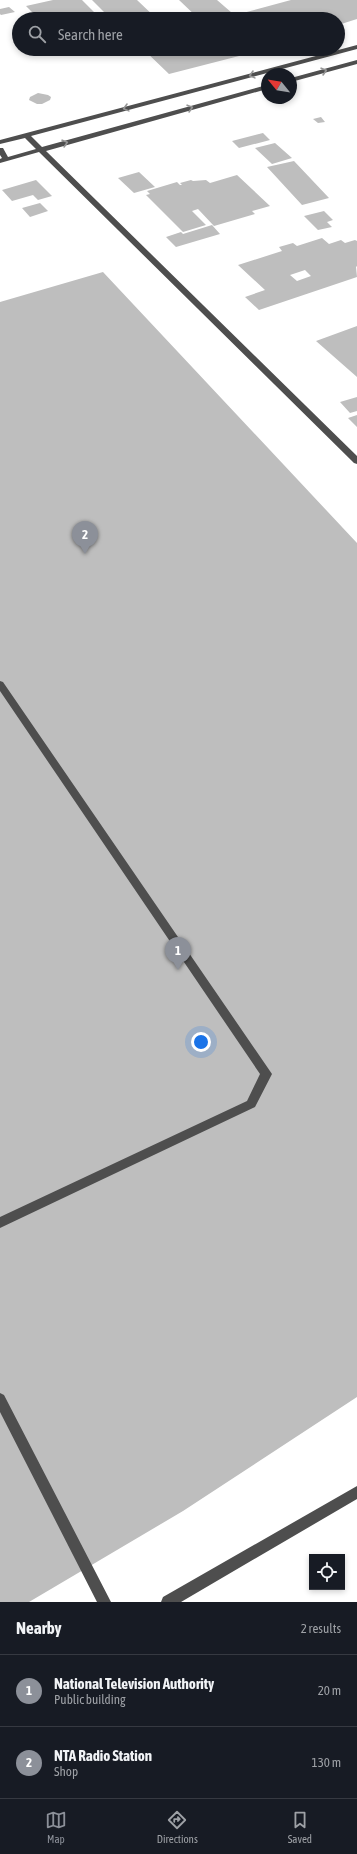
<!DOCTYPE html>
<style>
body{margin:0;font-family:"Asap Condensed",sans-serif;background:#242831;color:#f1f3f6}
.controls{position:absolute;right:12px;bottom:12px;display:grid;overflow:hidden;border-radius:0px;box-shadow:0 2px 6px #0003}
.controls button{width:36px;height:36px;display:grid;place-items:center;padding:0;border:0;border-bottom:1px solid #363941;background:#171b24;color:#f1f3f6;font:20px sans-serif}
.compass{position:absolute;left:261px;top:68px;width:36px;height:36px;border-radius:50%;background:#171b24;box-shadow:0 2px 6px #0003;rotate:300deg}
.you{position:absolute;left:201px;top:1042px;width:14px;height:14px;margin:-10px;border:3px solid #fff;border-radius:50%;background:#1a73e8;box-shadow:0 0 0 6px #1a73e833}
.badge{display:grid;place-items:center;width:26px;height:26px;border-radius:50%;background:#8c9099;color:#fff;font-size:13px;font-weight:700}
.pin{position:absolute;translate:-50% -33px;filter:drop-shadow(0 1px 2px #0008)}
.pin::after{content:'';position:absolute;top:21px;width:14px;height:12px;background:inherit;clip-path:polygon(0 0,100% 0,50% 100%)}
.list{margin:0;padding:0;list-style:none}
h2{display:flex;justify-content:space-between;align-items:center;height:52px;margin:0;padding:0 16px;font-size:17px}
h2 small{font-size:13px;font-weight:400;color:#9ea1a6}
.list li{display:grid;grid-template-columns:26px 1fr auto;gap:12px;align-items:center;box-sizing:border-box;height:72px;padding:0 16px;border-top:1px solid #363941}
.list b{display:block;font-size:15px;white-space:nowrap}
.list p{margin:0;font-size:13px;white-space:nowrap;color:#9ea1a6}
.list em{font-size:13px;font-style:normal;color:#9ea1a6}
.icon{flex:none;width:22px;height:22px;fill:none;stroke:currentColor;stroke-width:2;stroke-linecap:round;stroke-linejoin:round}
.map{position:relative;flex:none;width:357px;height:1602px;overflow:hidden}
.search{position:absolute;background:#171b24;box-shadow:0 2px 6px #0003;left:12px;right:12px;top:12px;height:44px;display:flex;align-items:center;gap:10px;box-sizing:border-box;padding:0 14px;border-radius:22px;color:#9ea1a6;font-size:15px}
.sheet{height:196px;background:#171b24}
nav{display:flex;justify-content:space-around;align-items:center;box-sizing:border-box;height:56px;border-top:1px solid #363941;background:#171b24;font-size:11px;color:#9ea1a6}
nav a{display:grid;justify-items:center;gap:2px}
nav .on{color:#8c9099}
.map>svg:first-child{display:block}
</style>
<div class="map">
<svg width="357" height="1602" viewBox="0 0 357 1602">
<rect width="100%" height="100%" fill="#fff"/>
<path fill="#bebebe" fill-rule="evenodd" d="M53 0H82L94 12 79 16 82 19H39L26 6Z
M92 0H137L157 19H111Z
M179 0H217L239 19H199Z
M291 0H357V19L338 25V19H250L243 13Z
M9 7 15 12 1 15 0 14V9Z
M143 49H189L191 50 200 49 203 52 214 49H236L243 55 169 74Z
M240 49H267V50L247 55Z
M38 93 48 95 51 97 50 100 42 104H37L29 100 30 97Z
M321 117 325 122 318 123 313 119Z
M263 133 270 140 239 148 232 141Z
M275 143 292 158 272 164 255 148Z
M294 161 329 198 302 205 267 167Z
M139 172 155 187 134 193 118 178Z
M237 175 270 206 252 211 255 214 214 226 198 209 192 211 206 225 183 232 146 195 150 194 147 191 177 182 180 185H182L180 183 191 180 193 181 206 180 210 183Z
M36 180 52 196 38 200 33 195 12 201 2 190Z
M40 203 48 211 30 217 22 208Z
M324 211 333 220 327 222 332 227 318 230 304 216Z
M212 225 220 234 176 247 166 237 181 232 183 234Z
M322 238 329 244 341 240 345 243 355 240 357 241V266L356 267 357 277 259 310 245 297 265 290 238 265 282 251 279 247 293 243 297 246ZM305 270 311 276 297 281 290 275Z
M103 272 357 543V1397L183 1511 29 1602H0V302Z
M357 326V377L316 341Z
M357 397V411L350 413 340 402Z
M357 415V427L348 418Z"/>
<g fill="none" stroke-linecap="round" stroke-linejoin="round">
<path fill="#4e4e4e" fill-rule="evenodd" d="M357 45V49L31 136 42 147 267 85V89L46 151 357 456V464L354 463 39 152 0 163V159L2 158 0 155V148H3L8 157 36 149 25 138 0 144V140Z
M357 60V64L291 82V78Z
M0 681 3 682 272 1074 255 1107 0 1228V1217L247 1101 260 1074 0 691Z
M0 1393 4 1395 111 1602H97L0 1412Z
M357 1486V1499L181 1602H161L163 1597Z"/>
</g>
<defs><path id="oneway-chevron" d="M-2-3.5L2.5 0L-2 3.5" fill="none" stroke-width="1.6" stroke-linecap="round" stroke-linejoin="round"/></defs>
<g stroke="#959595">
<use href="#oneway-chevron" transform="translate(324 71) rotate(-16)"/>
<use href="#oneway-chevron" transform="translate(252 75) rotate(165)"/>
<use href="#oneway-chevron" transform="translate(126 108) rotate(165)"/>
<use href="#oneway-chevron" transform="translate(190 108) rotate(-16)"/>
<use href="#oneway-chevron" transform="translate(65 143) rotate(-16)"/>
</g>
</svg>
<div class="controls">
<button><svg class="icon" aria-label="locate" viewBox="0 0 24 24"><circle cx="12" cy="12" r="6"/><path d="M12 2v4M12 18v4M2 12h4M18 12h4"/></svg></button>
</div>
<svg class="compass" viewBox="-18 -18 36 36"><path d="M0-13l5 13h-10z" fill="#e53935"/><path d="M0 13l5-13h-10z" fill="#9ea1a6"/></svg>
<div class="you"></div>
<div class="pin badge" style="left:178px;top:970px">1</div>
<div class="pin badge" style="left:85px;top:554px">2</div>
<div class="search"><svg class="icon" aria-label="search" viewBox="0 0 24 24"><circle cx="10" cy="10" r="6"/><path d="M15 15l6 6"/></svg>Search here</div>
</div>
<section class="sheet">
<h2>Nearby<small>2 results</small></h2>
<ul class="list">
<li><span class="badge">1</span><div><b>National Television Authority</b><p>Public building</p></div><em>20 m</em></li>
<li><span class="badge">2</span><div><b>NTA Radio Station</b><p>Shop</p></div><em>130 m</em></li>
</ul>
</section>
<nav>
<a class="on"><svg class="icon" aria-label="map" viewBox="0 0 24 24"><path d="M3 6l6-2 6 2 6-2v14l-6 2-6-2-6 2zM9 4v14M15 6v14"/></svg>Map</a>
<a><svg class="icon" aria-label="directions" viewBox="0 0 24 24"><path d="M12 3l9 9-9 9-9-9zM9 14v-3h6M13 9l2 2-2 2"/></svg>Directions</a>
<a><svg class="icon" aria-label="saved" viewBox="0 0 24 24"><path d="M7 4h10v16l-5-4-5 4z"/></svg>Saved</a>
</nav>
